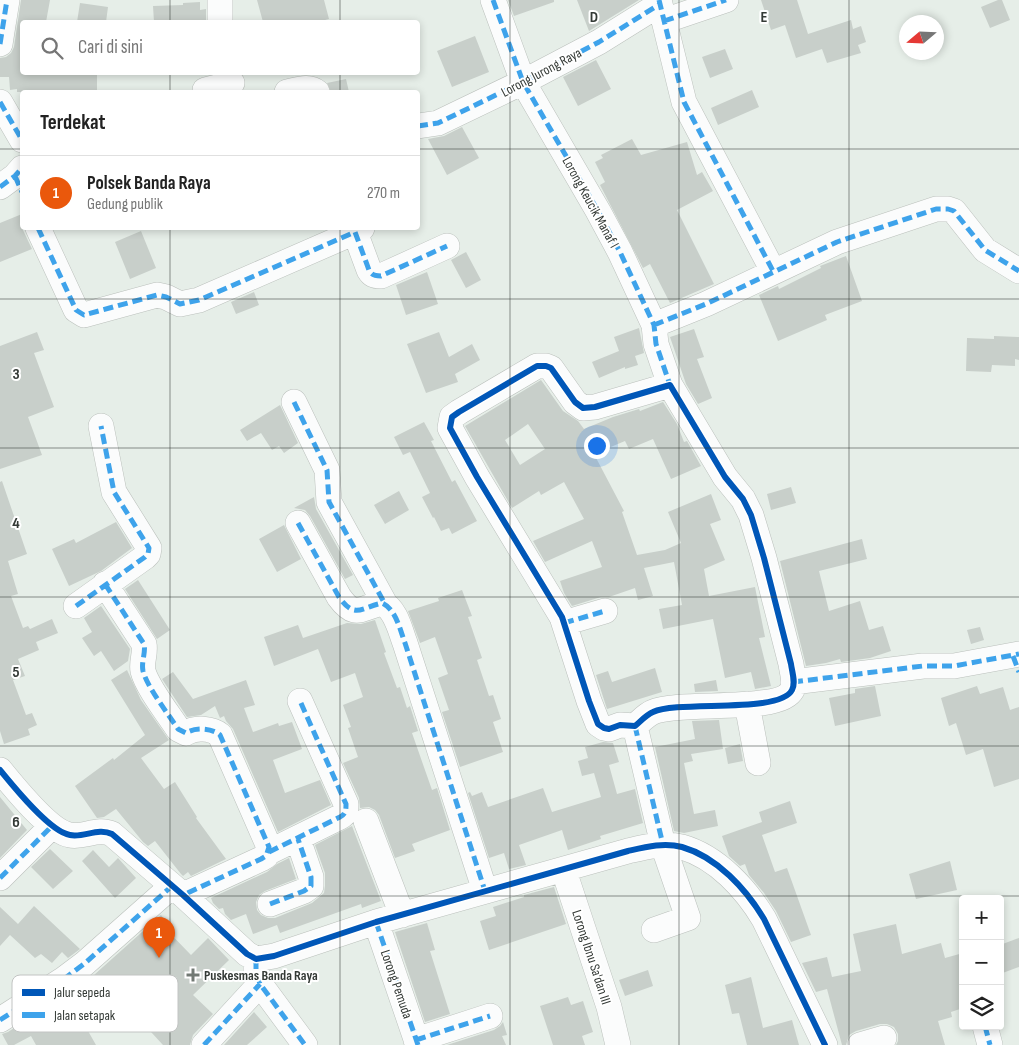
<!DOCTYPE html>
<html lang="id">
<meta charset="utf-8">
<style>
body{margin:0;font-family:"Sofia Sans Condensed",sans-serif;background:#f2f2f2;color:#222}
.controls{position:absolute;right:15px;bottom:15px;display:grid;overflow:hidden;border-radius:5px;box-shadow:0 2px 8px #0003}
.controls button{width:45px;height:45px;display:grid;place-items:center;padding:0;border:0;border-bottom:1px solid #e0e0e0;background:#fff;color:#222;font:25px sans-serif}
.compass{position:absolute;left:899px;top:15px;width:45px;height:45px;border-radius:50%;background:#fff;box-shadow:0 2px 8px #0003;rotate:251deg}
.you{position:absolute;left:596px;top:445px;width:18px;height:18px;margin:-12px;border:4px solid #fff;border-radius:50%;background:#1a73e8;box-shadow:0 0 0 8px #1a73e833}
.badge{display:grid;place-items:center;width:32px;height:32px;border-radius:50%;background:#ea580c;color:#fff;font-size:16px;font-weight:700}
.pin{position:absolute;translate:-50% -41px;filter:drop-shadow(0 1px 2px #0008)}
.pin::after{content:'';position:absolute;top:26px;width:18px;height:15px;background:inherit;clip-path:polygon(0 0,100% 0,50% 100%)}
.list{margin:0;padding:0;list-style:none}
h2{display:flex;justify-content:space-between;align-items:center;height:65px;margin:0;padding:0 20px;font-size:21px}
h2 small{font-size:16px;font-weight:400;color:#767676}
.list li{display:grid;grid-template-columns:32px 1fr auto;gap:15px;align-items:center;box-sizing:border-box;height:75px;padding:0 20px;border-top:1px solid #e0e0e0}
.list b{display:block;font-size:19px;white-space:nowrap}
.list p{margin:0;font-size:16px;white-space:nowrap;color:#767676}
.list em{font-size:16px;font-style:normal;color:#767676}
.icon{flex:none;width:28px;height:28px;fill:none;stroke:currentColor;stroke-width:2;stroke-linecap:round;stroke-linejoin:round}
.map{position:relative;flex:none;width:1019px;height:1045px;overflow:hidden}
.search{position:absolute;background:#fff;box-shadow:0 2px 8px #0003;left:20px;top:20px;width:400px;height:55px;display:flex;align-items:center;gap:12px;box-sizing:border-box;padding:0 18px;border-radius:5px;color:#767676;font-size:19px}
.panel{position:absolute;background:#fff;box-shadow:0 2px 8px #0003;left:20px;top:90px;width:400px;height:140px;border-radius:5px}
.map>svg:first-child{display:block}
</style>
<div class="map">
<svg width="1019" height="1045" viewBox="0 0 1019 1045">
<rect width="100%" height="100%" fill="#e6eee8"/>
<path fill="#c8cfca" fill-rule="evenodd" d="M21 0H50L46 22H22V72H97V92H17V89L10 90 9 77H0V58L6 57 11 53 14 47Z
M257 0H324L329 19 317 22H263Z
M508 0H554V2L514 16Z
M577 0H639L589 31Z
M761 0H797L808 34 851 20 853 29 861 26 866 42 858 45 861 53 827 63 822 49 796 58 785 25 771 30Z
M998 0H1002L1010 20 990 28 981 7Z
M200 2V10L206 9V22H154L153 6 183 5V3Z
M80 3 108 7 106 22H77Z
M475 36 489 72 452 87 437 51Z
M725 49 733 69 710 78 702 57Z
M596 60 611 89 578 106 563 77Z
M346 79 349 92H331L327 83Z
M752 90 759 107 718 125 711 108Z
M462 127 479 158 447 175 428 139 444 136Z
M632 139 641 155 687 142 697 175 702 172 713 191 677 210 714 284 670 303 650 264 643 268 600 185 605 182 595 162 603 158 601 155Z
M22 214V228L32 249 0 262V223Z
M141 231 156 268 130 279 115 242Z
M466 252 481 280 466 288 451 260Z
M846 256 862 301 825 315 827 320 778 341 759 295 778 286 779 289 821 268 820 266Z
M427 272 438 304 406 315 396 285Z
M254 292 259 305 236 314 231 302Z
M639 328 644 353 635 356 638 365 625 369V367L599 378 592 362 619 351 614 337Z
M694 329 704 357 697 359 712 398 698 404 686 384 670 337Z
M37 332 44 350 34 353 54 407 28 417 42 455 0 469V346Z
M439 332 449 357 472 344 480 360 455 374 458 382 426 393 407 344Z
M994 336 1019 337V360L1015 359V366L992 365 991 372 966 371 967 338 994 339Z
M541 380 563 411 578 421 584 429 613 417 639 409 640 411 663 402 677 424 684 442 687 441 701 466 671 479 653 439 629 449 625 441 594 454 624 511 622 512 637 555 665 550 681 543 668 512 711 494 721 520 710 524 725 560 704 569 709 596 755 587 765 637 759 638 771 686 755 689 751 672 725 678 713 619 663 629 659 609 682 605 674 562 644 568 653 596 638 600 635 588 609 597H601L572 606 564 593 560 581 602 567 592 541 545 562 533 541 584 519 564 482 541 495 539 491 512 508 465 426ZM528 424 545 449 520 465 505 440Z
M280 405 298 443 284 453 279 446 272 450 261 433 247 441 240 430Z
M424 422 434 440 431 441 452 482 455 480 477 521 452 534 449 528 441 531 434 517 433 518 422 497 430 493 410 452 403 455 394 437Z
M2 481 27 554 8 561 18 594 11 596 23 628 28 626 30 629 52 619 58 633 36 642 39 650 18 659 25 676 13 680 26 715 32 713 37 725 28 729 30 735 4 744 0 731V482Z
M791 487 796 503 771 510 767 494Z
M399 491 409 510 385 524 374 505Z
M314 497 316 509 353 575 345 579 310 516 305 510 294 508Z
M116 522 132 548 101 571 69 586 52 549 74 539 76 543Z
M284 525 301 559 277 572 259 539Z
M862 539 867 559 819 571 829 611 860 601 869 630 883 626 891 651 870 658 841 662 840 659 826 663 806 666 780 561Z
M138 580 170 630 157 639 125 589Z
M462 590 472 616 468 617 482 658 477 660 489 696 493 695 501 719 493 722 503 752 460 767 442 712 449 710 438 678 448 674 435 637 420 643 408 611 439 601 438 598Z
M101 606 130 649 128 661 114 671 101 651 94 656 82 638 92 632 84 618Z
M375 620 386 652 384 653 397 688 400 687 407 708 410 706 418 731 412 733 432 790 437 788 450 830 412 844 415 851 395 858 379 815 375 810 369 807 360 808 359 798 343 763 358 757 348 728 351 727 343 705 363 697 355 673 331 682 318 649 274 666 264 637 298 625 303 638 347 623 361 624Z
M980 627 984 640 971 644 967 630Z
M655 668 662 692 607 709 596 675 608 671 612 682Z
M127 670 141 700 169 740 141 758 164 789 175 782 197 817 196 818 226 859 191 876 188 872 183 876 181 874 155 841 148 846 143 842 116 809 104 817 97 818 75 786 113 758 114 760 145 735 111 680Z
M173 672 193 699 246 680 255 705 244 708 253 732 278 723 279 726 292 722 302 749 273 760 285 793 320 780 331 805 278 832 233 729 226 721 224 716 220 718 215 706 201 715 187 717 162 679Z
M716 680 718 691 695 692 694 684Z
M875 686 881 716 835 726 829 698 855 693V689Z
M977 686 980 694 1003 687 1010 710 1019 707V779L994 787 983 749 966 755 956 723 949 726 941 698Z
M719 720 723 749 691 754 693 761 684 763 694 814 715 810 718 826 684 833 674 831 655 747 695 739 692 721Z
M603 742 613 743 619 762 609 765 617 794 635 789 643 823 600 836 601 839 568 850 562 830 519 845 526 865 509 869 504 853 489 858 468 793 470 792 472 796 482 792 488 807 543 788 552 812 601 797 594 773 582 776 578 761 588 758 585 747Z
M740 744 743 761 728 764 725 748Z
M0 797 27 830 0 858Z
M790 801 797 823 762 835 775 872 787 868 811 935 791 942 776 911 764 893 749 875 745 864 740 866 729 856 722 836 762 822 759 812Z
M352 826 381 901 362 908 361 904 280 933 277 925 253 934 246 914 231 920 225 914 223 908 219 909 213 903 211 898 267 872 277 864 289 858 296 879 265 891 259 895 256 902 257 910 261 915 268 918H275L312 903 324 893 325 886V873L315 845Z
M50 849 73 871 53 889 31 867Z
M93 850 109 867 118 858 136 878 115 898 82 861Z
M950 861 957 890 916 899 909 874Z
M554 887 566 924 489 950 480 921 496 916 493 907 524 897V895Z
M34 906 80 949 68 958 62 952 52 963 41 954 35 958 10 935 0 946V907L18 924Z
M161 915 163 918 159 922 191 955 208 938 229 960 193 995 213 1014 193 1035 190 1045H163L128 1007 116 1021 78 987 94 975Z
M427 923 435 950 430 951 450 1014 425 1022 395 932Z
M896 924 902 954 941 943 945 958 963 953V1008L951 1012 952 1017 938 1021 945 1045H896L898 1041V1034L894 1027 887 1024H880L856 1031 849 1035 846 1045H842L827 989 816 992 802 963 827 957 832 977 861 971 853 934Z
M1019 938V967L1000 974V945Z
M648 970 653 986 625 996 619 980Z
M751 977 763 1028 792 1020 799 1045H747L739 1013 732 1014 725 985Z
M67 994 96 1045H36L31 1036 14 1045H8L2 1034 8 1032 57 1000 58 1002Z
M568 997 571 1005 583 1001 593 1032 582 1036 585 1045H553L540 1006Z
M254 1012 267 1027 247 1045H224Z
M503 1022 507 1035 502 1036 506 1045H447L494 1030 500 1026Z"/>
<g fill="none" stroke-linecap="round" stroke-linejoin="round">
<defs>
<path id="minor" d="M220 0V22
M493 0 523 82 598 211 620 252 654 325 656 344 670 385
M659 0 684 102 773 271
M664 21 726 0
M0 44 7 0
M205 92V90L232 83
M287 92C297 90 309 85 317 92
M0 102 22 140
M418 126 438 123 523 82 599 42 660 4
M0 187 15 176 22 168
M38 228 76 310 84 315 157 295 166 297 180 304 199 300 355 232 362 228
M355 232 369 270C372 275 374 276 381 276L447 246
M654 325 706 304 837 242 936 209H948L954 211 985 250 1019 271
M537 366H546L551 368 575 402 583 408 595 407 670 385 725 477 743 499 751 515 764 558 791 664C792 672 796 683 792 690 780 714 679 700 653 712 646 715 641 721 635 726L620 725 609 729 604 728 598 724 589 701 562 617 477 477 450 428 452 417 459 412Z
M294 402 327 470 329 502 385 604
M298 523 339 597C355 619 360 608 382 603 396 609 400 630 405 643L485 891
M105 584 144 644C146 653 141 662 143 671 147 687 169 715 178 729L186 733C195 727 212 728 220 735L269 847 266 856 261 859 183 895
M76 606 145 557 148 554 149 548 114 492 101 426
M564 623 605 611
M793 682 923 666H954L1019 654
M747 704 758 763
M635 726 663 845 688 918 654 930
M0 770C13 786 50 832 70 835 84 838 98 827 112 834L183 895 247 954 256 959 274 956 376 922 628 851C645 847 664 842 682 847 717 857 746 889 764 919L825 1045
M366 821 402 915
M269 852 340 817C346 814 346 810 346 804L300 701
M564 871 609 1007 618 1045
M0 878 52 826
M270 904 304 891 311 886V877L298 839
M376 922 418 1045
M256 959V971L260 984 305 1045
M0 1020 64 979 84 964 172 886
M985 1026 990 1045
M416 1040 490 1016
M204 1045 260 984
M860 1045 884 1038"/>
</defs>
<use href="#minor" stroke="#bbc0bc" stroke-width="26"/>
<use href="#minor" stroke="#fbfcfc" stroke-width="25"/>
<path stroke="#3ea3eb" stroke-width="5" stroke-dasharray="10 5" stroke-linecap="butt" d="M493 0 523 82 598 211 620 252 654 325 656 344 670 385
M659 0 684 102 773 271
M664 21 726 0
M0 44 7 0
M0 102 22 140
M418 126 438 123 523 82 599 42 660 4
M15 176 22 192
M0 187 15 176 22 168
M38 228 76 310 84 315 157 295 166 297 180 304 199 300 355 232 369 270C372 275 374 276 381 276L447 246
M654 325 706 304 837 242 936 209H948L954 211 985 250 1019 271
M294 402 327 470 329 502 385 604
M298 523 339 597C355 619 360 608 382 603 396 609 400 630 405 643L485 891
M105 584 144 644C146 653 141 662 143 671 147 687 169 715 178 729L186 733C195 727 212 728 220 735L269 847 266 856 261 859 183 895
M76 606 145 557 148 554 149 548 114 492 101 426
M564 623 605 611
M1013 656 1019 672
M793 682 923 666H954L1019 654
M635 726 663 845
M269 852 340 817C346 814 346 810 346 804L300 701
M0 878 52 826
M270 904 304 891 311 886V877L298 839
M376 922 418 1045
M256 959V971L260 984 305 1045
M0 1020 64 979 84 964 172 886
M985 1026 990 1045
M416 1040 490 1016
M204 1045 260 984"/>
<defs>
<path id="cycleway" d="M537 366H546L551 368 575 402 583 408 595 407 670 385 725 477 743 499 751 515 764 558 791 664C792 672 796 683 792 690 780 714 679 700 653 712 646 715 641 721 635 726L620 725 609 729 604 728 598 724 589 701 562 617 477 477 450 428 452 417 459 412Z
M0 770C13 786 50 832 70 835 84 838 98 827 112 834L183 895 247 954 256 959 274 956 376 922 628 851C645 847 664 842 682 847 717 857 746 889 764 919L825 1045"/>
</defs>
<use href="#cycleway" stroke="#fff" stroke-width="9"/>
<use href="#cycleway" stroke="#0057b8" stroke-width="6"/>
</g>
<path fill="none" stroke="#343a36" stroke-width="1" stroke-opacity="0.55" d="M170 0V22M340 0V22M510 0V1045M679 0V1045M849 0V1045M170 72V92M340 72V92M0 149H22M418 149H1019M170 228V1045M340 228V1045M0 299H1019M0 448H1019M0 597H1019M0 746H1019M0 896H1019"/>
<path fill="#727974" stroke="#fff" stroke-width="2" d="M190.5 967.5h5v5h5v5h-5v5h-5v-5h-5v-5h5z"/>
<g text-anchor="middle" stroke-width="4" stroke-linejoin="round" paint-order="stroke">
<g font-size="14" fill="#343a36" stroke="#fff">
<text transform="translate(541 72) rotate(-28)" y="5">Lorong Jurong Raya</text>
<text transform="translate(591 202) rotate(61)" y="5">Lorong Keucik Manaf I</text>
<text transform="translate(592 957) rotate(72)" y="5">Lorong Ibnu Sa'dan III</text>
<text transform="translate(397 984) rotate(71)" y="5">Lorong Pemuda</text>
</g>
<g font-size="14" font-weight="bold" fill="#343a36" stroke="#fff" text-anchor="start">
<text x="204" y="980">Puskesmas Banda Raya</text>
</g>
</g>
<rect x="12" y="975" width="166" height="57" rx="8" fill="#fff" stroke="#c2c4c3" stroke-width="1"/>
<rect x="22" y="989" width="23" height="7" fill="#0057b8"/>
<rect x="22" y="1012" width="23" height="6" fill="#3ea3eb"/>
<g font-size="14" fill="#343a36">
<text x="54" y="997">Jalur sepeda</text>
<text x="54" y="1020">Jalan setapak</text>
</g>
<g font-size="16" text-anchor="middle" font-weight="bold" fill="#343a36" stroke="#fff" stroke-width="4" stroke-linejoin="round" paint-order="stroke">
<text x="594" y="22">D</text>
<text x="764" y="22">E</text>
<text x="16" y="379">3</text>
<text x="16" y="528">4</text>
<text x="16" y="677">5</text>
<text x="16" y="827">6</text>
</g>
</svg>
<div class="controls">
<button>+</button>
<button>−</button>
<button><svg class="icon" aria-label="layers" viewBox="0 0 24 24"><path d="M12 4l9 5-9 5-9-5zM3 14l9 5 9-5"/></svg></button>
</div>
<svg class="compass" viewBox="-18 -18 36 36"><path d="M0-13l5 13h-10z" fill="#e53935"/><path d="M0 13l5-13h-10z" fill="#767676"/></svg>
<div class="you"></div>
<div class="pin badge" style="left:159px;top:958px">1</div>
<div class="search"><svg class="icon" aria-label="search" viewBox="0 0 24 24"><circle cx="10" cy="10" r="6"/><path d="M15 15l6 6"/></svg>Cari di sini</div>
<section class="panel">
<h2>Terdekat<small></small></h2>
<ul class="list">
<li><span class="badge">1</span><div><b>Polsek Banda Raya</b><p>Gedung publik</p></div><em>270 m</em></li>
</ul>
</section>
</div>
